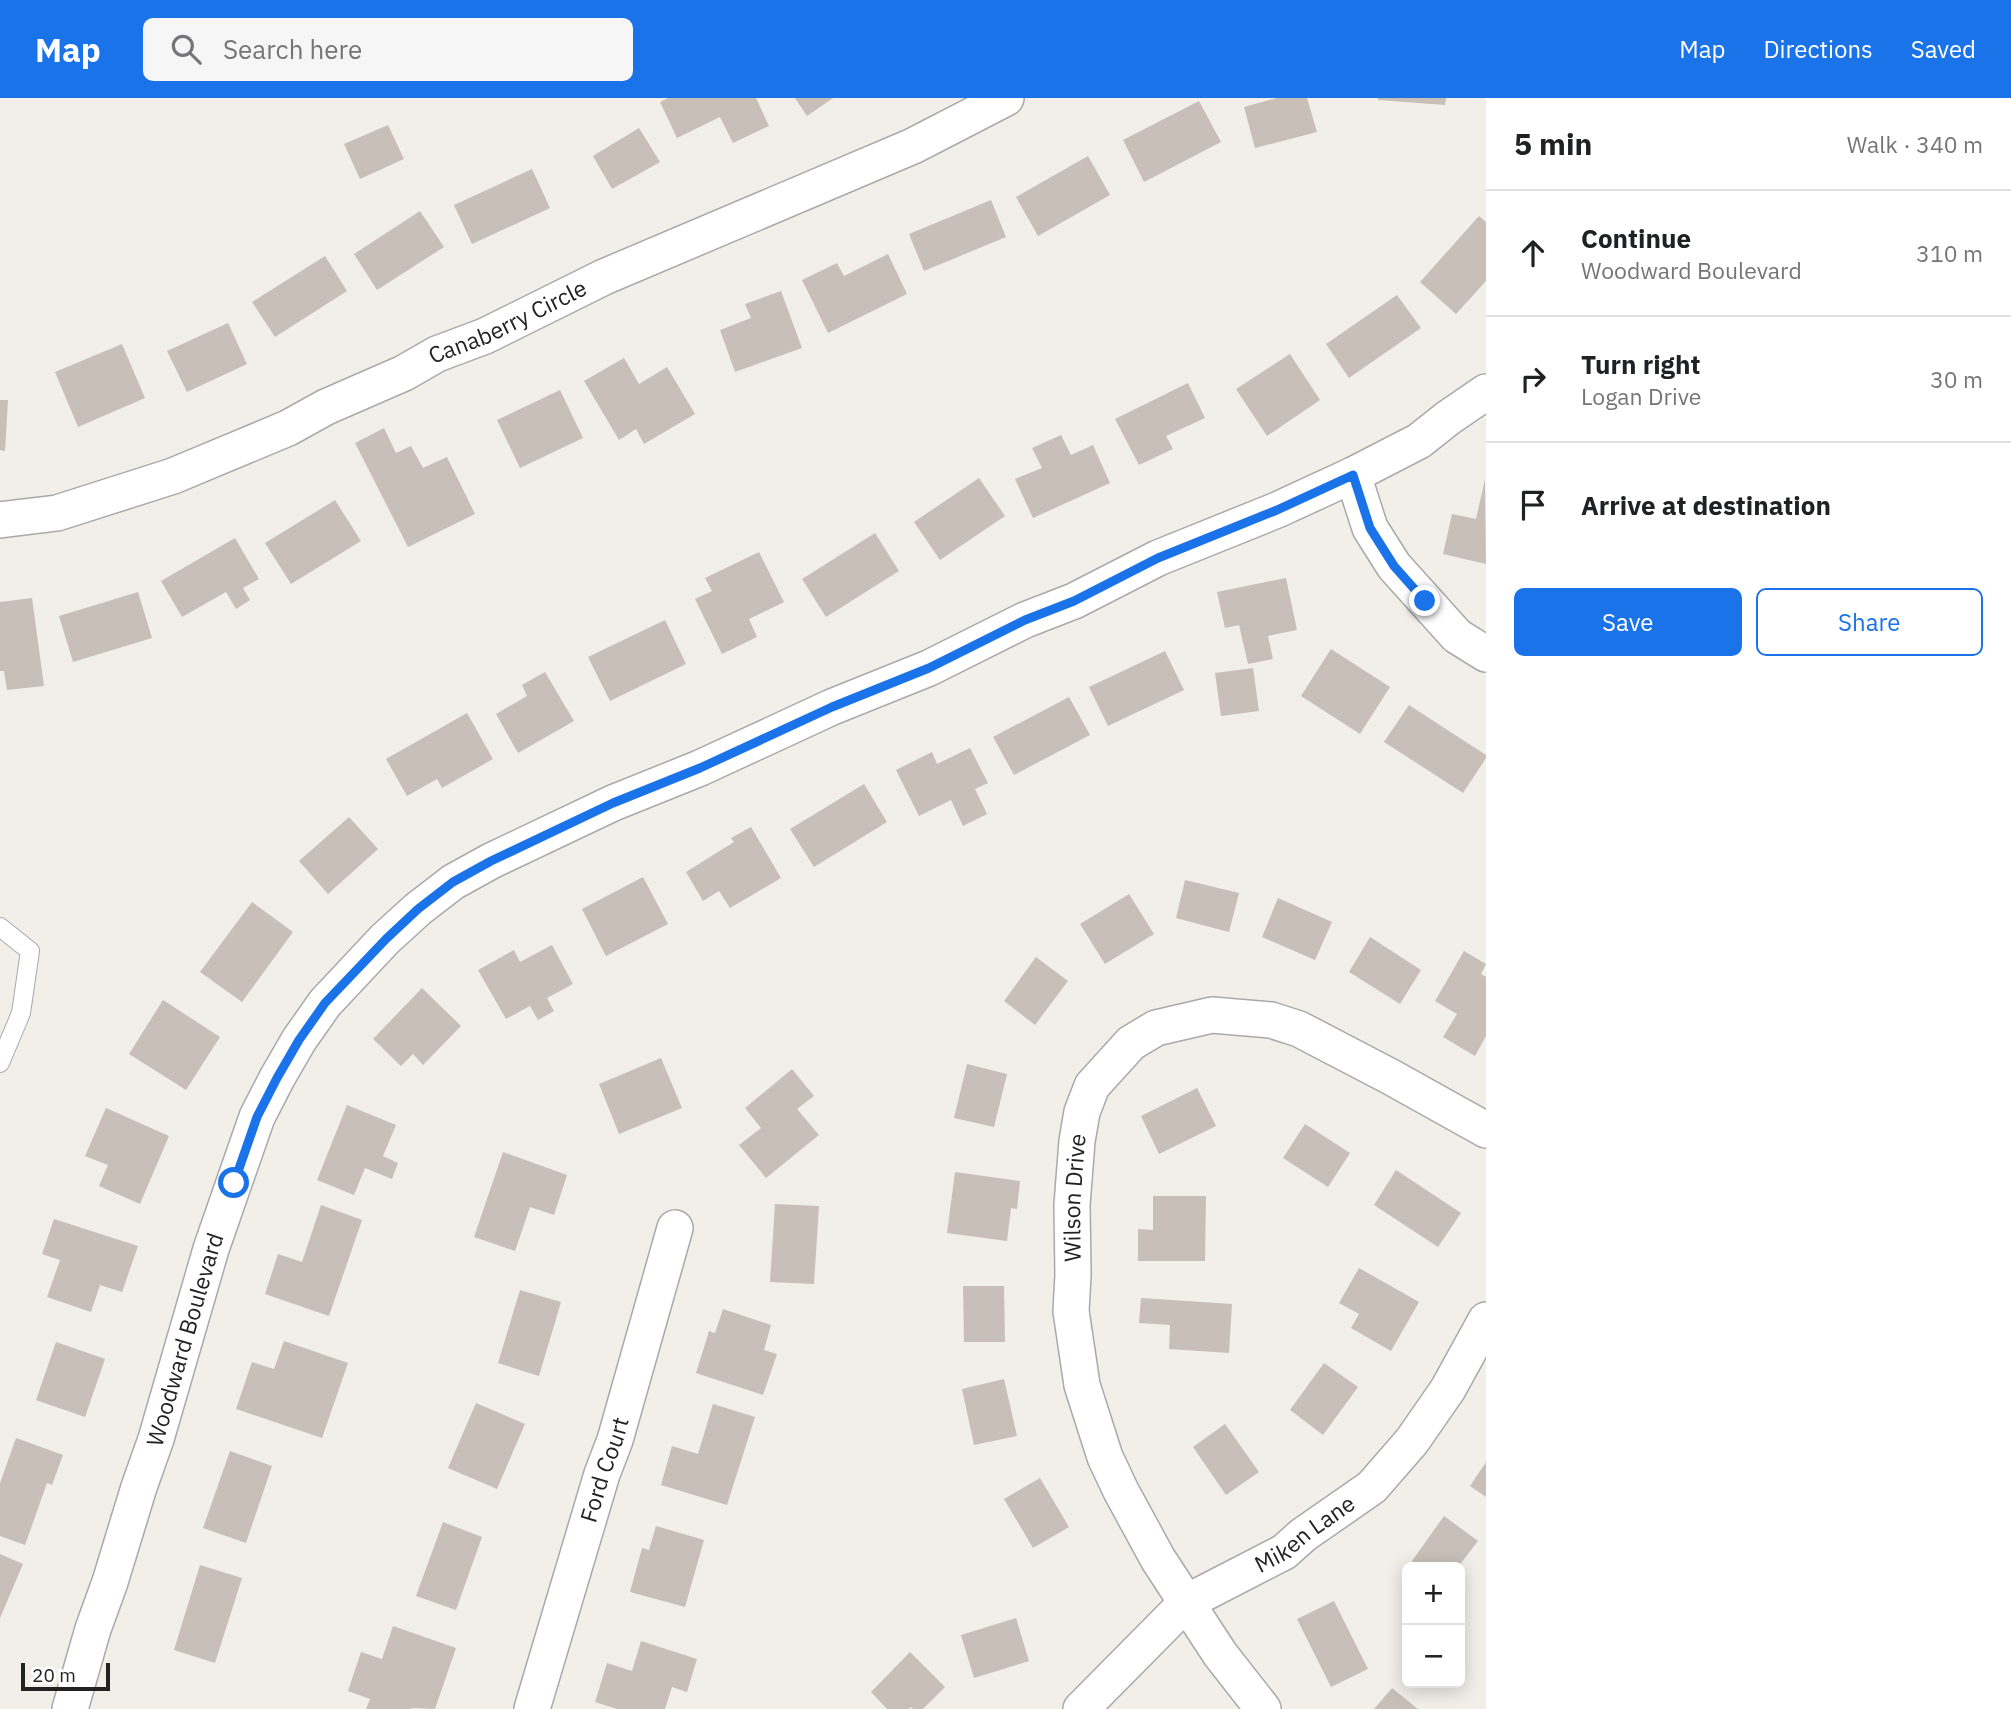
<!DOCTYPE html>
<meta charset="utf-8">
<style>
body{margin:0;font-family:"IBM Plex Sans",sans-serif;background:#f6f6f6;color:#202124}
.controls{position:absolute;right:21px;bottom:21px;display:grid;overflow:hidden;border-radius:10px;box-shadow:0 4px 18px #0003}
.controls button{width:63px;height:63px;display:grid;place-items:center;padding:0;border:0;border-bottom:2px solid #e0e0e0;background:#fff;color:#202124;font:35px sans-serif}
.scale{position:absolute;left:21px;bottom:18px;width:89px;box-sizing:border-box;padding-left:7px;border:4px solid #222;border-top:0;font-size:19px;line-height:24px;white-space:nowrap;color:#222;-webkit-text-stroke:5px #fff;paint-order:stroke}
.stop{position:absolute;width:21px;height:21px;margin:-16px;border:5px solid #1a73e8;border-radius:50%;background:#fff}
.stop.end{background:#1a73e8;border-color:#fff;box-shadow:0 2px 7px #0008}
.list{margin:0;padding:0;list-style:none}
h2{display:flex;justify-content:space-between;align-items:center;height:91px;margin:0;padding:0 28px;font-size:30px}
h2 small{font-size:23px;font-weight:400;color:#757577}
.list li{display:grid;grid-template-columns:46px 1fr auto;gap:21px;align-items:center;box-sizing:border-box;height:126px;padding:0 28px;border-top:2px solid #e0e0e0}
.list b{display:block;font-size:26px;white-space:nowrap}
.list p{margin:0;font-size:23px;white-space:nowrap;color:#757577}
.list em{font-size:23px;font-style:normal;color:#757577}
.actions{display:flex;gap:14px;padding:21px 28px}
.actions a{flex:1;padding:16px 0;border:2px solid #1a73e8;border-radius:10px;text-align:center;font-size:24px;color:#1a73e8}
.actions .main{background:#1a73e8;color:#fff}
.icon{flex:none;width:38px;height:38px;fill:none;stroke:currentColor;stroke-width:2;stroke-linecap:round;stroke-linejoin:round}
.map{position:relative;flex:none;width:1486px;height:1611px;overflow:hidden}
header{display:flex;align-items:center;gap:42px;box-sizing:border-box;height:98px;padding:0 35px;background:#1a73e8;color:#fff}
header strong{font-size:33px}
nav{display:flex;gap:38px;margin-inline-start:auto;font-size:24px}
.search{width:490px;height:63px;background:#f6f6f6;display:flex;align-items:center;gap:18px;box-sizing:border-box;padding:0 24px;border-radius:10px;color:#757577;font-size:26px}
main{display:flex}
aside{flex:1;background:#fff}
.map>svg:first-child{display:block}
</style>
<header>
<strong>Map</strong>
<div class="search"><svg class="icon" aria-label="search" viewBox="0 0 24 24"><circle cx="10" cy="10" r="6"/><path d="M15 15l6 6"/></svg>Search here</div>
<nav><a>Map</a><a>Directions</a><a>Saved</a></nav>
</header>
<main>
<div class="map">
<svg width="1486" height="1611" viewBox="0 0 1486 1611">
<rect width="100%" height="100%" fill="#f2efe9"/>
<path fill="#c7bfb8" d="M668 0H756L769 28 733 45 720 19 677 40 660 4Z
M795 0H833L807 18Z
M1277 0H1307L1317 34 1255 50 1244 9Z
M1378 0H1446L1445 7 1378 2Z
M1199 3 1221 44 1144 84 1123 42Z
M388 27 404 61 360 81 344 46Z
M639 30 660 64 612 91 593 58Z
M1088 58 1110 97 1038 138 1016 99Z
M532 71 550 110 472 146 454 107Z
M991 102 1006 139 924 173 909 136Z
M420 113 444 149 377 192 354 156Z
M1479 118 1486 124V183L1456 216 1420 184Z
M888 156 907 196 828 235 802 182 837 165 844 178Z
M325 158 347 193 275 239 252 204Z
M781 193 802 250 735 274 720 232 751 220 745 206Z
M1397 197 1421 230 1349 280 1326 246Z
M228 225 247 266 187 294 167 253Z
M122 246 145 300 78 329 55 274Z
M1290 256 1320 302 1267 338 1236 291Z
M624 260 639 286 667 269 695 316 644 346 636 331 619 342 584 283Z
M1188 285 1205 320 1166 338 1173 351 1139 367 1115 321Z
M560 292 583 340 520 370 497 322Z
M0 302H8L5 353 0 352Z
M384 330 396 355 411 348 423 370 447 359 475 416 408 449 355 345Z
M1061 337 1071 357 1093 347 1110 385 1033 420 1015 381 1042 370 1032 350Z
M979 380 1005 418 940 462 914 424Z
M1485 381 1486 466 1443 456 1452 416 1476 421Z
M335 402 361 443 291 486 265 445Z
M875 435 899 473 826 519 802 481Z
M235 440 259 481 243 490 250 502 236 511 226 494 182 519 161 483Z
M759 454 784 504 749 521 757 539 722 556 695 501 712 493 705 480Z
M1286 480 1297 532 1268 538 1273 561 1248 566 1239 527 1225 530 1217 494Z
M138 494 152 540 73 564 59 518Z
M32 500 44 588 7 592 4 573H0V504Z
M665 522 686 566 610 603 588 559Z
M1331 551 1390 589 1360 636 1301 598Z
M1165 553 1184 592 1108 628 1089 589Z
M1253 570 1259 613 1221 618 1215 575Z
M545 574 574 623 518 655 496 616 527 598 522 587Z
M1069 599 1090 637 1014 677 993 639Z
M1409 607 1486 657V660L1463 695 1384 644Z
M467 615 493 661 442 690 437 681 407 698 386 661Z
M970 650 988 685 975 691 987 716 963 728 951 702 919 718 896 672 932 654 937 666Z
M864 686 887 724 814 769 790 731Z
M349 719 378 751 328 796 299 763Z
M751 729 781 780 730 810 719 793 703 803 686 774 734 744 731 740Z
M643 779 668 826 606 858 582 811Z
M1185 782 1239 795 1229 834 1176 820Z
M1129 796 1154 836 1105 866 1080 826Z
M1278 800 1332 824 1315 862 1262 839Z
M252 804 293 834 242 904 200 874Z
M1370 839 1421 872 1400 906 1349 874Z
M552 847 573 886 547 900 554 913 538 922 530 908 506 921 478 872 514 852 520 864Z
M1464 853 1486 866 1481 876 1486 879V938L1475 958 1443 939 1457 916 1435 903Z
M1036 859 1068 883 1035 927 1004 903Z
M422 890 461 928 423 967 413 956 401 968 373 941Z
M163 902 220 939 186 992 129 956Z
M661 960 682 1010 619 1036 599 986Z
M967 966 1007 976 994 1029 954 1020Z
M792 971 814 998 797 1011 819 1037 766 1080 739 1047 761 1030 745 1010Z
M1197 990 1216 1028 1159 1056 1141 1018Z
M347 1007 396 1027 383 1058 398 1065 392 1081 365 1070 354 1097 317 1082Z
M106 1010 169 1038 140 1106 99 1088 108 1067 85 1058Z
M1305 1026 1350 1055 1328 1089 1283 1060Z
M503 1054 567 1077 554 1117 530 1109 515 1153 474 1139Z
M1396 1072 1461 1115 1438 1149 1374 1107Z
M955 1074 1020 1083 1017 1111 1011 1110 1007 1143 947 1135Z
M1153 1098H1206L1205 1163H1138V1131L1153 1132Z
M775 1106 819 1108 814 1186 770 1184Z
M321 1107 362 1122 329 1218 265 1196 278 1156 302 1164Z
M54 1121 138 1148 122 1194 100 1187 91 1214 47 1199 60 1162 42 1156Z
M1359 1170 1419 1204 1391 1253 1351 1230 1359 1216 1339 1205Z
M963 1188H1004L1005 1244H964Z
M520 1192 561 1204 539 1278 498 1265Z
M1141 1200 1232 1206 1229 1255 1169 1251 1170 1227 1139 1225Z
M723 1211 771 1227 764 1252 777 1256 763 1297 696 1275 709 1233 715 1235Z
M284 1243 348 1265 322 1340 236 1311 252 1264 274 1271Z
M56 1244 105 1261 85 1319 36 1302Z
M1324 1265 1358 1289 1323 1337 1290 1312Z
M1004 1281 1017 1338 974 1347 962 1291Z
M476 1305 525 1326 497 1391 448 1370Z
M713 1306 755 1319 727 1407 661 1387 672 1348 698 1356Z
M1225 1326 1259 1374 1226 1397 1193 1349Z
M16 1340 63 1357 52 1387 47 1385 25 1447 0 1438V1385Z
M230 1353 272 1368 246 1445 203 1430Z
M1486 1364V1399L1470 1388Z
M1040 1380 1069 1429 1033 1450 1004 1401Z
M1444 1418 1478 1443 1458 1469H1420L1412 1463Z
M443 1424 482 1439 456 1512 416 1498Z
M656 1428 704 1442 685 1509 630 1494 642 1450 649 1452Z
M0 1456 23 1466 0 1520Z
M200 1467 242 1480 215 1565 174 1552Z
M1334 1503 1368 1571 1331 1589 1297 1521Z
M1016 1520 1029 1563 974 1580 961 1537Z
M393 1528 456 1550 435 1611 412 1610 411 1611H366L370 1601 348 1593 361 1554 382 1561Z
M641 1543 697 1561 687 1594 672 1589 665 1611H617L595 1604 607 1565 632 1573Z
M910 1554 945 1589 923 1611H913L911 1609 909 1611H887L871 1594Z
M1392 1590 1418 1611H1374Z"/>
<g fill="none" stroke-linecap="round" stroke-linejoin="round">
<defs>
<path id="lane" d="M0 829 30 853 21 915 0 965"/>
<g id="street">
<path d="M1353 377 1370 430 1394 468 1457 538 1486 556"/>
<path id="s1" d="M0 422 57 415 173 378 288 330 326 309 404 275 437 256 485 238 604 179 913 48 1006 0"/>
<path id="s2" d="M70 1611 93 1531 110 1484 139 1389 156 1341 211 1151 257 1019 277 980 299 942 325 905 385 841 418 811 453 784 491 763 613 705 700 670 832 609 929 570 1025 522 1074 503 1158 460 1277 412 1353 377 1419 343 1448 320 1486 294"/>
<path id="s3" d="M532 1611 602 1376 615 1342 675 1130"/>
<path id="s4" d="M1081 1611 1187 1504 1284 1454 1303 1437 1372 1389 1412 1343 1448 1291 1486 1222"/>
<path id="s5" d="M1263 1611 1220 1556 1158 1461 1121 1393 1105 1359 1082 1287 1071 1213 1073 1177 1072 1107 1077 1043 1082 1014 1092 988 1131 945 1156 930 1212 917 1271 922 1299 931 1391 979 1486 1032"/>
</g>
</defs>
<use href="#lane" stroke="#a9a9a9" stroke-width="20"/>
<use href="#street" stroke="#a9a9a9" stroke-width="38"/>
<use href="#lane" stroke="#fff" stroke-width="18"/>
<use href="#street" stroke="#fff" stroke-width="35"/>
</g>
<g fill="none" stroke-linecap="round" stroke-linejoin="round">
<path stroke="#1a73e8" stroke-width="9" d="M234 1085 257 1019 277 980 299 942 325 905 386 841 418 811 453 784 491 763 613 705 700 670 832 609 929 570 1025 522 1074 503 1158 460 1277 412 1353 377 1370 430 1394 468 1425 503"/>
</g>
<g text-anchor="middle" stroke-width="5" stroke-linejoin="round" paint-order="stroke">
<g font-size="23" fill="#222" stroke="#fff">
<text dy="8" stroke="none"><textPath href="#s1" startOffset="548">Canaberry Circle</textPath></text>
<text dy="8" stroke="none"><textPath href="#s5" startOffset="562">Wilson Drive</textPath></text>
<text dy="8" stroke="none"><textPath href="#s2" startOffset="387">Woodward Boulevard</textPath></text>
<text dy="8" stroke="none"><textPath href="#s3" startOffset="250">Ford Court</textPath></text>
<text dy="8" stroke="none"><textPath href="#s4" startOffset="287">Miken Lane</textPath></text>
</g>
</g>
</svg>
<div class="controls">
<button>+</button>
<button>−</button>
</div>
<div class="scale">20 m</div>
<div class="stop" style="left:234px;top:1085px"></div>
<div class="stop end" style="left:1425px;top:503px"></div>
</div>
<aside>
<h2>5 min<small>Walk · 340 m</small></h2>
<ul class="list">
<li><svg class="icon" aria-label="ahead" viewBox="0 0 24 24"><path d="M12 20V5M6 11l6-6 6 6"/></svg><div><b>Continue</b><p>Woodward Boulevard</p></div><em>310 m</em></li>
<li><svg class="icon" aria-label="right" viewBox="0 0 24 24"><path d="M7 20v-9h11M14 6l5 5-5 5"/></svg><div><b>Turn right</b><p>Logan Drive</p></div><em>30 m</em></li>
<li><svg class="icon" aria-label="arrive" viewBox="0 0 24 24"><path d="M6 21V4h12l-3 4 3 4H6"/></svg><div><b>Arrive at destination</b></div></li>
</ul>
<div class="actions"><a class="main">Save</a><a>Share</a></div>
</aside>
</main>
